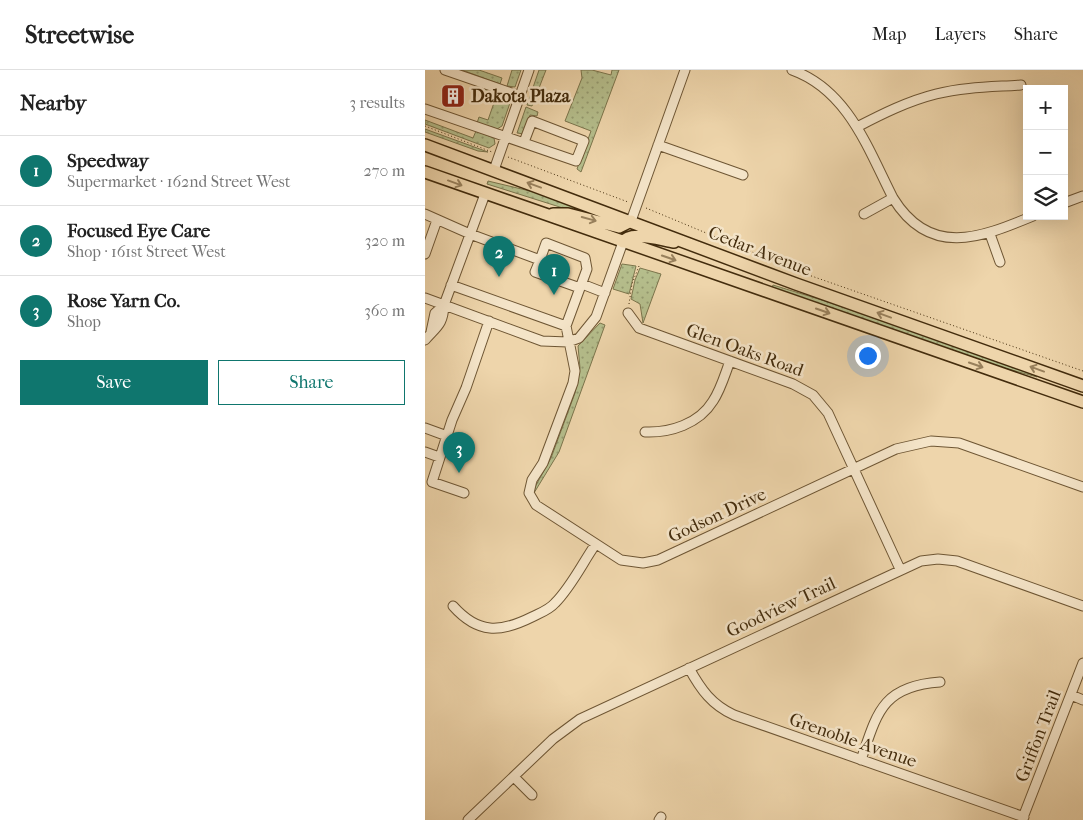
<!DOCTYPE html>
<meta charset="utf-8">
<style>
body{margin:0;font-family:"IM FELL French Canon",serif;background:#f6f6f6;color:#222}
.controls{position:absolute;right:15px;top:15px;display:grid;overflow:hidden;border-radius:0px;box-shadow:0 5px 20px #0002}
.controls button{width:45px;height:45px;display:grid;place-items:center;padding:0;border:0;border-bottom:1px solid #e0e0e0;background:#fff;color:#222;font:25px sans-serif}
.you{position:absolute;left:442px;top:285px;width:18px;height:18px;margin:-12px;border:4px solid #fff;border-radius:50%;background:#1a73e8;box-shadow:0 0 0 8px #1a73e833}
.badge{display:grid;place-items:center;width:32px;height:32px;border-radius:50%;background:#0f766e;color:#fff;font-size:16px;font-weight:700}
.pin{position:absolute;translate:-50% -41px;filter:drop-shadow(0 1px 2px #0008)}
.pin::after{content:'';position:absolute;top:26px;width:18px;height:15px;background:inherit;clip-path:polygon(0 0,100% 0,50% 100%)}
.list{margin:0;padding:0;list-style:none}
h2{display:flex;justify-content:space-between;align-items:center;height:65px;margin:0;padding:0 20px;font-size:21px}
h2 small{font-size:16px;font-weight:400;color:#767676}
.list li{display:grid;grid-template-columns:32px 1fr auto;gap:15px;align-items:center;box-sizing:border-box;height:70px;padding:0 20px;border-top:1px solid #e0e0e0}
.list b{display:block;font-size:19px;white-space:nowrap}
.list p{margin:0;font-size:16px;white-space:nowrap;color:#767676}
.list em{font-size:16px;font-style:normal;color:#767676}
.actions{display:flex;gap:10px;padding:15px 20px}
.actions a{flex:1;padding:11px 0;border:1px solid #0f766e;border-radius:0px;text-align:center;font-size:18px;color:#0f766e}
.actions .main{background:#0f766e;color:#fff}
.icon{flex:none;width:28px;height:28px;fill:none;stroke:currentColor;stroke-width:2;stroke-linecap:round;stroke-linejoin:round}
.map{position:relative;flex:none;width:658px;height:750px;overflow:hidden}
header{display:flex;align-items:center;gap:30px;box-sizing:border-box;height:70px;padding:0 25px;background:#fff;border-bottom:1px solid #e0e0e0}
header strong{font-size:24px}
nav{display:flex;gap:28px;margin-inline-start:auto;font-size:18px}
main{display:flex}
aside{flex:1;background:#fff}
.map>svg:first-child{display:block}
</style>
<header>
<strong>Streetwise</strong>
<nav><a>Map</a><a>Layers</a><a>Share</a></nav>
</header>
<main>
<aside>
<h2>Nearby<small>3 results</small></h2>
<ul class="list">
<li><span class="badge">1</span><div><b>Speedway</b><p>Supermarket · 162nd Street West</p></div><em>270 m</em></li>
<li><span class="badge">2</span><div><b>Focused Eye Care</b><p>Shop · 161st Street West</p></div><em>320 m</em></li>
<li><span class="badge">3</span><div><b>Rose Yarn Co.</b><p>Shop</p></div><em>360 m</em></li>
</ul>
<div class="actions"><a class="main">Save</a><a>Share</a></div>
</aside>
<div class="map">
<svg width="658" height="750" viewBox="0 0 658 750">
<defs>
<pattern id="grass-dots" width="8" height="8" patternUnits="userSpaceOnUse" patternTransform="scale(1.25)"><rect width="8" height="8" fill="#b5be8c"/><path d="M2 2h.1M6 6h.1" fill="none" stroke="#959b71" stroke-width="1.8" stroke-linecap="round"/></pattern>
</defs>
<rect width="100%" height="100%" fill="#eed5ab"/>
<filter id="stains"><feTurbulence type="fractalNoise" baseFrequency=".004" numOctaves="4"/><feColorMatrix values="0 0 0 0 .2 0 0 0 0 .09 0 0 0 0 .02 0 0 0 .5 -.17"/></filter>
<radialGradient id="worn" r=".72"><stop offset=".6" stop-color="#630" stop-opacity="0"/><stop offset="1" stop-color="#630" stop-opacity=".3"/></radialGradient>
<path fill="url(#grass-dots)" stroke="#7c754c" d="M37 0H54L77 8 75 14Z
M87 0H96L90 17 82 16Z
M114 0H121L107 36 102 35Z
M156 0H167L186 5 187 0H194L156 102 152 99 166 61 140 51 157 8Z
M60 19 86 30 77 56 72 59 52 53 54 47 63 50 71 27 63 23 61 28 57 27Z
M101 37 113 42 112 46 105 45 99 64 92 63Z
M0 50 48 68 51 61 69 68 70 74 64 78 0 54Z
M0 59 63 82 53 81 0 62Z
M63 111 109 122 162 142 160 145 62 114Z
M197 194 211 196 204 224 188 219Z
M215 198 236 204 218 253 215 234 206 229 210 210Z
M348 215 400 231 612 305V307L572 296 347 217Z
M175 253 180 255 134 382 109 423 110 417 126 388 150 323 155 298 153 276Z"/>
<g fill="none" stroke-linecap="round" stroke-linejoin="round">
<defs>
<path id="minor" d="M20 0 95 26
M367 0C423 20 443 79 468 128 505 188 555 168 608 146
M0 39 151 91 159 71 107 51 99 72
M432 57C457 44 483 31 511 24 539 17 567 17 596 15
M233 75 318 105
M69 100 104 0
M639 133 658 126
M0 144 45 164 115 190 121 173 160 188 162 199 141 256
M439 144 468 128
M206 151 260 0
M565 164 575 192
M0 184 12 150
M115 190 110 202 155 218
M157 214 180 223
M26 215 141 256 150 301 148 313 118 393 107 410 104 423 111 435 196 490 218 493 233 490 471 379 506 371 534 373 658 417
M0 228 117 271 143 272 154 268 171 247 198 172
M203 243 214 258 368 314 388 325 403 343 475 499
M6 262 10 243 19 235
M0 270C12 256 18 255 19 235L60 124
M0 358 22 366
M220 362C245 363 274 354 288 331 296 319 300 304 305 291
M0 382 14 387
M39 423 7 412 27 350 41 318 64 251
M28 536C53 564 75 563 107 547 115 543 124 540 130 533 146 517 157 494 170 475
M264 598C276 620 287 635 309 645L599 747
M646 625 658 630
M436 690C452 643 457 616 515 612
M89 707 107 725
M43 750 128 669 155 649 496 491 513 489 532 491 658 536
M234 750 236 747
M597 750 658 593"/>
<path id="major" d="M0 75 371 214 658 316
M0 102 658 332
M128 144H143L194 157 206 151
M198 172C205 160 236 170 249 172"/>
</defs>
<use href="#minor" stroke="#6e5634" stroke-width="11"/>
<use href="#major" stroke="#432c0d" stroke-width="14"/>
<path stroke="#432c0d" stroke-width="1" stroke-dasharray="1 2.5" stroke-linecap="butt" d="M0 56 67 82
M83 87 203 132
M221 138 375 202 658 301
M204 234 207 214 214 196"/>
<use href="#minor" stroke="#f4e4c8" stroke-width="9"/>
<use href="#major" stroke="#eed5ab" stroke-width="11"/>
</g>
<defs><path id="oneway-shaft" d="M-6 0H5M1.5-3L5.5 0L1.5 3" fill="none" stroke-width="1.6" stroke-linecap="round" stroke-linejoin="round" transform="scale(1.25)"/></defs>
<g stroke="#98805c">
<use href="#oneway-shaft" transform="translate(30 113) rotate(20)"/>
<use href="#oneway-shaft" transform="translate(109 115) rotate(-160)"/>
<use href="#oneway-shaft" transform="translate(164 149) rotate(15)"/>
<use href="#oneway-shaft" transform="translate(244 188) rotate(19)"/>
<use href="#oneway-shaft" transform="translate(398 241) rotate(19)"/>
<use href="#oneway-shaft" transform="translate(459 245) rotate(-160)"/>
<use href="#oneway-shaft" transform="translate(551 295) rotate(19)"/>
<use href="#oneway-shaft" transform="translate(612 299) rotate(-160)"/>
</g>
<defs>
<symbol id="building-square" viewBox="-11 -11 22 22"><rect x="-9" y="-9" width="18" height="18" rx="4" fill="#8f2418" stroke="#f4e4c8"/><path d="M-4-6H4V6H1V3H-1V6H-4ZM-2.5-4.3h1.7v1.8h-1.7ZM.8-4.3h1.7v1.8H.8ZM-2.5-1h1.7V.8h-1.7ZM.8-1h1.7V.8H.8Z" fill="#fff"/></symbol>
</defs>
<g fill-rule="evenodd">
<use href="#building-square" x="14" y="12" width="28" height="28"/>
</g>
<g text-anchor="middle" stroke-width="5" stroke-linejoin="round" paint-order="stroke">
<g font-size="18" font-weight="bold" fill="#432c0d" stroke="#f4e4c8" text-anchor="start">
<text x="46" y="32">Dakota Plaza</text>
</g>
<g font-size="18" fill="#432c0d" stroke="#f4e4c8">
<text transform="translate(335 181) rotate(21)" y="6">Cedar Avenue</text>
<text transform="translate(320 280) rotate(20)" y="6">Glen Oaks Road</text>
<text transform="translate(292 445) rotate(-25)" y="6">Godson Drive</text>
<text transform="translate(356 537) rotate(-25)" y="6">Goodview Trail</text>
<text transform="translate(613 666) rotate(-69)" y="6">Griffon Trail</text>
<text transform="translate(428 670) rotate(19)" y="6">Grenoble Avenue</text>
</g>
</g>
<rect width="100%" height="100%" filter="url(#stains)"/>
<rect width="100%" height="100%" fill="url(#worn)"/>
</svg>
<div class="controls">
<button>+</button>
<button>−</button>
<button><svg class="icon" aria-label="layers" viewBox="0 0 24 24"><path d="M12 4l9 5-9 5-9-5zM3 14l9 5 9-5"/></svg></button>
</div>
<div class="you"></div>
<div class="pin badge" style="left:129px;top:225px">1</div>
<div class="pin badge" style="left:74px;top:207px">2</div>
<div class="pin badge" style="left:34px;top:403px">3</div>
</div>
</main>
